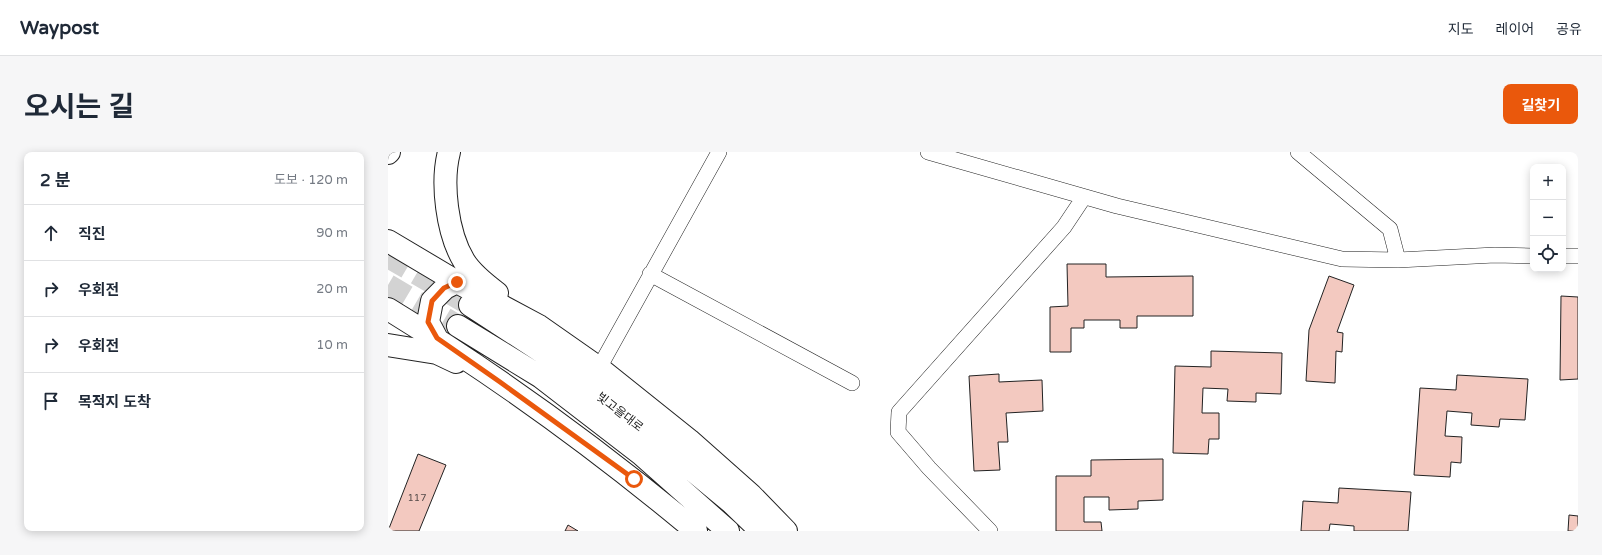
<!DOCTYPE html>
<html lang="ko">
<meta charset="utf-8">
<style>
body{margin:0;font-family:"Varela Round","Noto Sans KR",sans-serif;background:#f6f6f7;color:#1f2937}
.controls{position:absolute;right:12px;top:12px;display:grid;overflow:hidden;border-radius:8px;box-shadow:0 2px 10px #0003}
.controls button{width:36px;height:36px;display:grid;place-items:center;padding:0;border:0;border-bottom:1px solid #e0e1e3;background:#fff;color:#1f2937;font:20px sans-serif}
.stop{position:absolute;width:12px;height:12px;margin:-9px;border:3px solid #ea580c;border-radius:50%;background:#fff}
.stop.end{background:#ea580c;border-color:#fff;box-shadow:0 1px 4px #0008}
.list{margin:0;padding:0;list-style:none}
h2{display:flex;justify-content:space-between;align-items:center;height:52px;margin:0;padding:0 16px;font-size:17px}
h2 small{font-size:13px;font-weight:400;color:#747a83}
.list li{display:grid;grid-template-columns:26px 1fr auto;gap:12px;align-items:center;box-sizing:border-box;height:56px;padding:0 16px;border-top:1px solid #e0e1e3}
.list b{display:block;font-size:15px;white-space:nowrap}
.list em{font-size:13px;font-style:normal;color:#747a83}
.icon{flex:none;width:22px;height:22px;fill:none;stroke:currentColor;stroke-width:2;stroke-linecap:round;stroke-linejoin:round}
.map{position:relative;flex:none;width:1190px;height:379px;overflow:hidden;border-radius:8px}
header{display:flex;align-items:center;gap:24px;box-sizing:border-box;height:56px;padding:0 20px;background:#fff;border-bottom:1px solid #e0e1e3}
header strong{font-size:19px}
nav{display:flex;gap:22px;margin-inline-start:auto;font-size:14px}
.intro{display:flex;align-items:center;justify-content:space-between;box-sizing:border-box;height:96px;padding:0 24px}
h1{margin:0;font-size:28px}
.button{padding:10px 18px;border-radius:8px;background:#ea580c;color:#fff;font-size:14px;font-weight:700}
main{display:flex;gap:24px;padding:0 24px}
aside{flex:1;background:#fff;border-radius:8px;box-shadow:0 2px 10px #0003}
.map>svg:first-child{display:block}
</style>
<header>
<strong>Waypost</strong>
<nav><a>지도</a><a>레이어</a><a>공유</a></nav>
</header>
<div class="intro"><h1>오시는 길</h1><a class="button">길찾기</a></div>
<main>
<aside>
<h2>2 분<small>도보 · 120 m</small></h2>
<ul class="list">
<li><svg class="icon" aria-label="ahead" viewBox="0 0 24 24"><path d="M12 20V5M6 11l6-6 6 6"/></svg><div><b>직진</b></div><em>90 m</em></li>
<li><svg class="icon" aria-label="right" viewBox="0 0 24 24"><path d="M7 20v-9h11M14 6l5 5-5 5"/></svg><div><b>우회전</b></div><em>20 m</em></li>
<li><svg class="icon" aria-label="right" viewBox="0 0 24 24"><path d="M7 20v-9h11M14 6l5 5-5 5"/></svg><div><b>우회전</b></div><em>10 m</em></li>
<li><svg class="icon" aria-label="arrive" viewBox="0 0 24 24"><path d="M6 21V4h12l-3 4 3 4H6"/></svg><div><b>목적지 도착</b></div></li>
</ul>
</aside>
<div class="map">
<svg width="1190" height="379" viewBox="0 0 1190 379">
<rect width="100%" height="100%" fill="#fff"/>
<path fill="#f3c9c0" stroke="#222" d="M679 112H718V125L805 124V164H749V176H732V168H696V176H683V200H662V155L680 154Z
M941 124 966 133 949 180 955 181 954 200 948 199 947 231 918 229 921 178Z
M1173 144 1190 145V227L1172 228Z
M823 199 894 201 893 242 868 241V250L839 249 840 237 815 236 814 261H831V287H821L820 302 785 301 787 214 823 215Z
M611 222V230L654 228 655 259 618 261 620 290H610L612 318 586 319 581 224Z
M1069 223 1140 227 1137 268 1112 267 1111 275 1083 273 1084 261 1059 259 1057 284 1074 285 1073 311 1063 310 1062 325 1026 323 1032 236 1068 238Z
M30 302 58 313 31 379H0Z
M775 307V348L750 349V357L721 358V345H696V370H713L714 379H668V324H703V308Z
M951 336 1023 340 1020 379H966V374L942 372 941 379H913L915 349 950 351Z
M1181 363 1190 364V379H1180Z
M180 373 190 379H177Z"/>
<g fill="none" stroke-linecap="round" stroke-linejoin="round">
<path stroke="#d3d3d3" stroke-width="22" stroke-dasharray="22 11" stroke-linecap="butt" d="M0 105 82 153
M0 133 70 174"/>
<defs>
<path id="street" d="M540 0 729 54 954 107 1010 108 1107 103 1145 104
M910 0 1002 77 1010 108
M1175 104H1190
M262 122 464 231
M211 216 331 0
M602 379 541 316 510 280 511 260 676 75 696 45"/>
<path id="secondary" d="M61 0C53 31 59 81 76 109 84 122 97 132 109 141
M0 1 1 0
M0 89 69 130 151 174 211 216 301 288 363 343 398 379
M82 153 165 207 262 283 344 351 373 379
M0 157C108 223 211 298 308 379
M70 174 153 225 253 302 340 379
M49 187 40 170 44 149 57 136 69 130
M0 193 49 201 68 210"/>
</defs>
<use href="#street" stroke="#222" stroke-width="16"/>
<use href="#secondary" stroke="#222" stroke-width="24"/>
<use href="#street" stroke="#fff" stroke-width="15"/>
<use href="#secondary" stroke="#fff" stroke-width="22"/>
</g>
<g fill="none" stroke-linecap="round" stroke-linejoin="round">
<path stroke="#ea580c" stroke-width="5" d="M69 130 56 136 44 149 40 170 49 186 112 230 246 327"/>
</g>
<g text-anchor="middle" stroke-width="3" stroke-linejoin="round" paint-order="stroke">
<g font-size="10" fill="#564c4a">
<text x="29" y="349">117</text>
</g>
<g font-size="12" fill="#222" stroke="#fff">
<text transform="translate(232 260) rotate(38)" y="4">빛고을대로</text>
</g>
</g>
</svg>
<div class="controls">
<button>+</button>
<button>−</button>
<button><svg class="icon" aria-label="locate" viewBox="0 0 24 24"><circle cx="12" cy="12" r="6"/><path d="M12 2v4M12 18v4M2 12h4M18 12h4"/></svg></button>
</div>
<div class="stop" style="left:246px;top:327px"></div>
<div class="stop end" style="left:69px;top:130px"></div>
</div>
</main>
